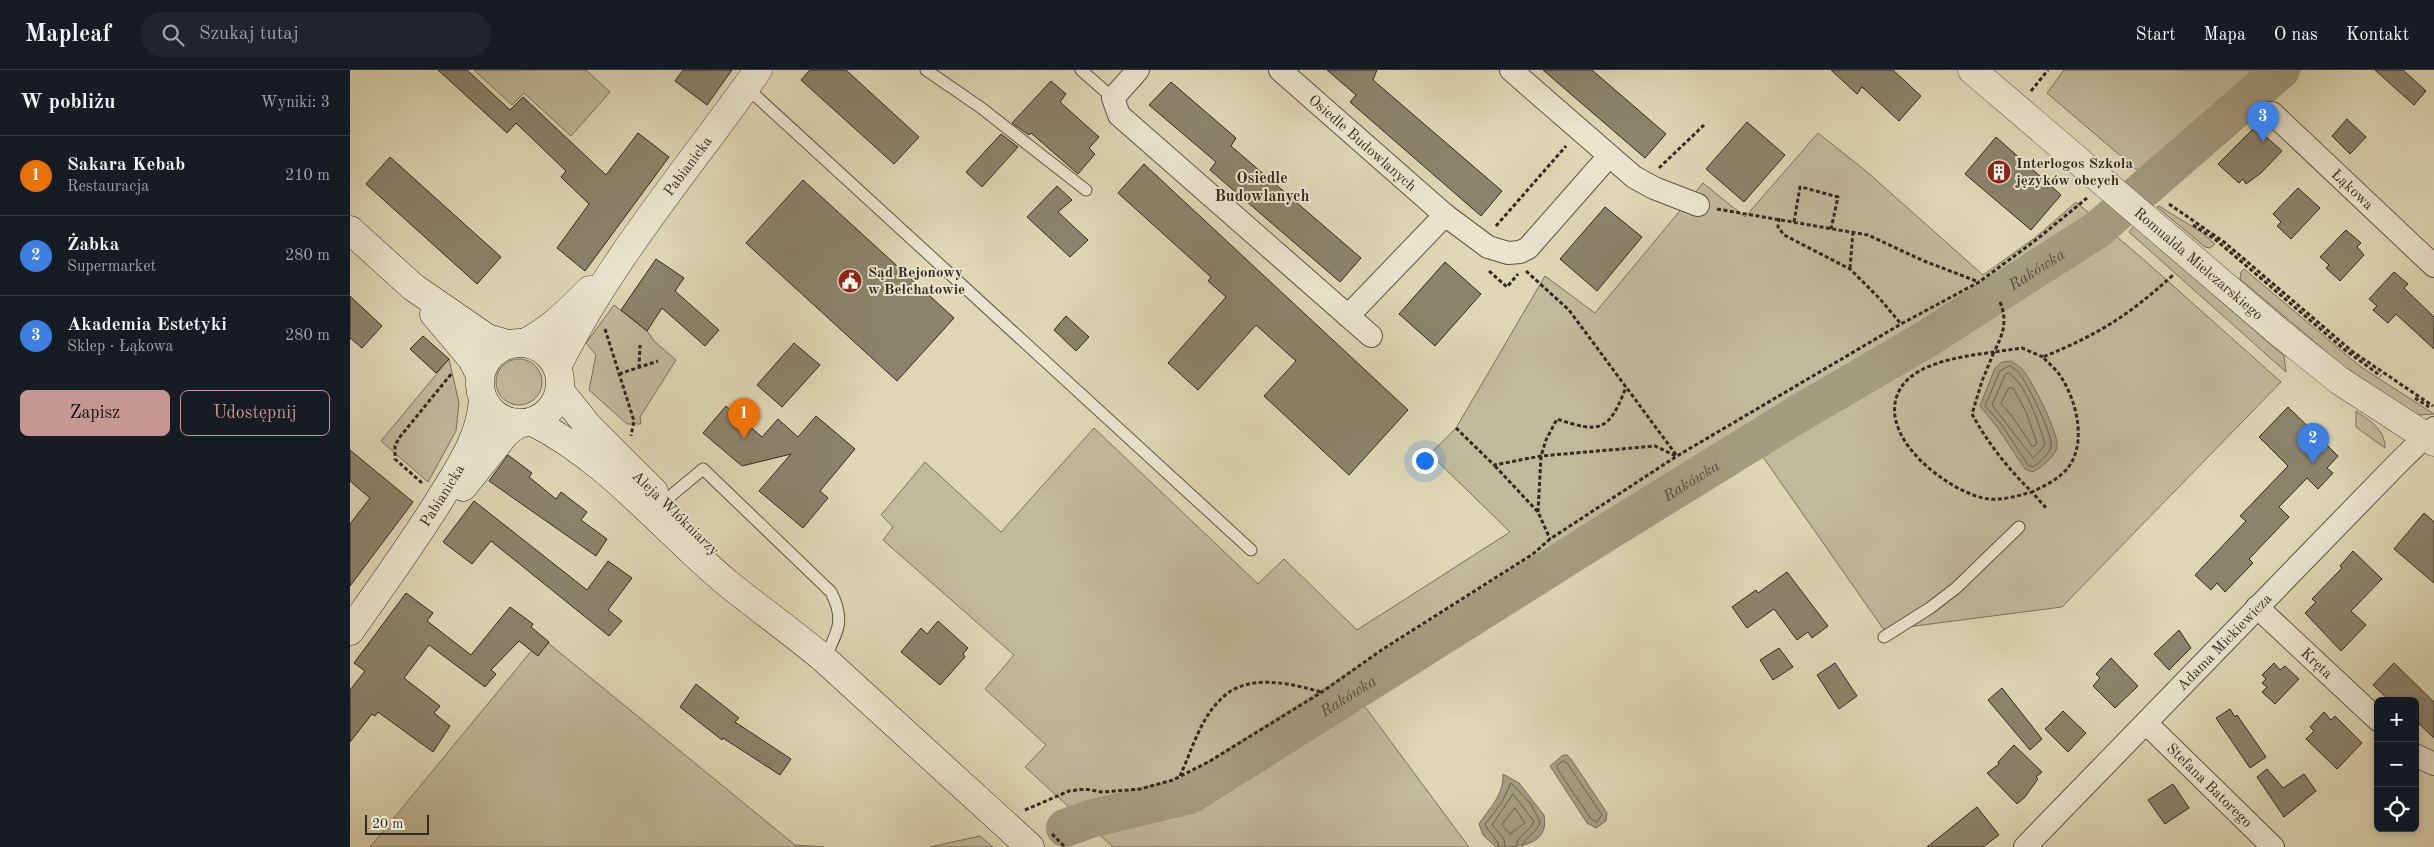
<!DOCTYPE html>
<html lang="pl">
<meta charset="utf-8">
<style>
body{margin:0;font-family:"Old Standard TT",serif;background:#20242c;color:#f1f3f6}
.controls{position:absolute;right:15px;bottom:15px;display:grid;overflow:hidden;border-radius:8px;box-shadow:0 2px 8px #0003}
.controls button{width:45px;height:45px;display:grid;place-items:center;padding:0;border:0;border-bottom:1px solid #363941;background:#171b24;color:#f1f3f6;font:25px sans-serif}
.scale{position:absolute;left:15px;bottom:12px;width:64px;box-sizing:border-box;padding-left:5px;border:2px solid #322a1f;border-top:0;font-size:14px;line-height:18px;white-space:nowrap;color:#322a1f;-webkit-text-stroke:4px #eae4ce;paint-order:stroke}
.you{position:absolute;left:1074px;top:390px;width:18px;height:18px;margin:-12px;border:4px solid #fff;border-radius:50%;background:#1a73e8;box-shadow:0 0 0 8px #1a73e833}
.badge{display:grid;place-items:center;width:32px;height:32px;border-radius:50%;background:#c59692;color:#fff;font-size:16px;font-weight:700}
.pin{position:absolute;translate:-50% -41px;filter:drop-shadow(0 1px 2px #0008)}
.pin::after{content:'';position:absolute;top:26px;width:18px;height:15px;background:inherit;clip-path:polygon(0 0,100% 0,50% 100%)}
.list{margin:0;padding:0;list-style:none}
h2{display:flex;justify-content:space-between;align-items:center;height:65px;margin:0;padding:0 20px;font-size:21px}
h2 small{font-size:16px;font-weight:400;color:#9ea1a6}
.list li{display:grid;grid-template-columns:32px 1fr auto;gap:15px;align-items:center;box-sizing:border-box;height:80px;padding:0 20px;border-top:1px solid #363941}
.list b{display:block;font-size:19px;white-space:nowrap}
.list p{margin:0;font-size:16px;white-space:nowrap;color:#9ea1a6}
.list em{font-size:16px;font-style:normal;color:#9ea1a6}
.actions{display:flex;gap:10px;padding:15px 20px}
.actions a{flex:1;padding:11px 0;border:1px solid #c59692;border-radius:8px;text-align:center;font-size:18px;color:#c59692}
.actions .main{background:#c59692;color:#111}
.icon{flex:none;width:28px;height:28px;fill:none;stroke:currentColor;stroke-width:2;stroke-linecap:round;stroke-linejoin:round}
.map{position:relative;flex:none;width:2084px;height:777px;overflow:hidden}
header{display:flex;align-items:center;gap:30px;box-sizing:border-box;height:70px;padding:0 25px;background:#171b24;border-bottom:1px solid #363941}
header strong{font-size:24px}
nav{display:flex;gap:28px;margin-inline-start:auto;font-size:18px}
.search{width:350px;height:45px;background:#20242c;display:flex;align-items:center;gap:12px;box-sizing:border-box;padding:0 18px;border-radius:28px;color:#9ea1a6;font-size:19px}
main{display:flex}
aside{flex:1;background:#171b24}
.map>svg:first-child{display:block}
</style>
<header>
<strong>Mapleaf</strong>
<div class="search"><svg class="icon" aria-label="search" viewBox="0 0 24 24"><circle cx="10" cy="10" r="6"/><path d="M15 15l6 6"/></svg>Szukaj tutaj</div>
<nav><a>Start</a><a>Mapa</a><a>O nas</a><a>Kontakt</a></nav>
</header>
<main>
<aside>
<h2>W pobliżu<small>Wyniki: 3</small></h2>
<ul class="list">
<li><span class="badge" style="background:#e8710a">1</span><div><b>Sakara Kebab</b><p>Restauracja</p></div><em>210 m</em></li>
<li><span class="badge" style="background:#3f7fe0">2</span><div><b>Żabka</b><p>Supermarket</p></div><em>280 m</em></li>
<li><span class="badge" style="background:#3f7fe0">3</span><div><b>Akademia Estetyki</b><p>Sklep · Łąkowa</p></div><em>280 m</em></li>
</ul>
<div class="actions"><a class="main">Zapisz</a><a>Udostępnij</a></div>
</aside>
<div class="map">
<svg width="2084" height="777" viewBox="0 0 2084 777">
<rect width="100%" height="100%" fill="#ded6b4"/>
<filter id="stains"><feTurbulence type="fractalNoise" baseFrequency=".004" numOctaves="4"/><feColorMatrix values="0 0 0 0 .2 0 0 0 0 .09 0 0 0 0 .02 0 0 0 .5 -.17"/></filter>
<radialGradient id="worn" r=".72"><stop offset=".6" stop-color="#630" stop-opacity="0"/><stop offset="1" stop-color="#630" stop-opacity=".3"/></radialGradient>
<path fill="#c1b99b" stroke="#7a725d" d="M124 0H236L260 22 221 66 174 23 162 35Z
M1714 0H1951L1814 123 1697 23Z
M1468 63 1516 101 1633 205 1686 167 1726 132 1793 189 1931 312 1712 537 1534 560 1406 377 1007 626 1119 777H763L675 697 696 675 635 619 664 585 533 470 543 457 531 445 575 392 651 462 744 358 908 514 934 489 1007 560 1160 462 1080 384 1106 358 1195 206 1245 243 1353 113 1395 147Z
M1809 136 1851 162 1865 174 1860 178 1855 177 1807 137Z
M1784 156 1934 286 1936 302 1779 162Z
M1894 199 2011 297 2084 344 2068 345 2063 343 1993 296 1890 209 1891 202Z
M264 235 297 261 305 272 326 290 290 347 291 354H277L239 320 246 285 236 273Z
M146 312a23 23 0 1 1 46 0a23 23 0 1 1-46 0Z
M99 289 109 333 106 361 78 412 31 371Z
M2006 341C2020 351 2035 359 2035 378L2006 357Z
M192 568 445 775 474 777H20Z
M630 766 643 777H580Z"/>
<path fill="#a49c81" stroke="#766e5a" d="M1661 291C1665 294 1670 296 1673 300 1682 311 1710 365 1707 378 1704 387 1690 399 1682 402L1675 399 1647 357 1630 336 1645 298 1652 292Z
M1213 685H1217L1221 689 1257 743 1256 751 1246 758 1237 753 1200 696Z
M1153 704 1169 713 1194 745C1200 777 1166 777 1146 777L1133 765 1129 754C1140 737 1154 725 1153 704Z"/>
<g fill="none" stroke-linecap="round" stroke-linejoin="round">
<path stroke="#6b6350" stroke-width="1" d="M1660 296C1663 298 1667 300 1669 303 1677 312 1704 367 1701 377 1699 384 1689 393 1683 397L1678 395 1651 354 1635 336 1650 301Z
M1659 303C1677 315 1688 353 1695 373L1692 379 1683 388 1642 335 1655 305Z
M1659 318H1663L1676 342 1687 373 1685 376H1682L1662 346 1651 334Z
M1213 691 1217 693 1252 745 1247 752 1241 749 1208 700 1207 696Z
M1165 738 1175 753 1160 764 1152 755Z
M1149 777C1148 768 1138 763 1135 754L1152 732 1161 713 1180 733 1190 751C1188 764 1174 766 1172 777
M1155 777 1154 769 1142 755 1163 724 1184 751C1180 763 1167 764 1166 777"/>
<path stroke="#a49c81" stroke-width="38" id="s1" d="M715 758 740 749 840 725 1257 462 1448 344 1578 268 1747 160 1931 0"/>
</g>
<path fill="#8b836c" stroke="#322a1f" d="M88 0H117L160 40 173 27 256 105 288 63 319 87 235 201 207 178 239 134 211 107 216 101 166 53 157 63Z
M333 0H382L357 35 325 11Z
M460 0H496L569 67 544 94 451 10Z
M977 0H1027L1023 10 1152 121 1131 146 1000 32 1006 25Z
M1193 0H1242L1316 64 1295 88Z
M1481 0H1543L1571 26 1549 51 1512 17 1507 24Z
M2025 0H2053L2076 21 2064 35Z
M701 11 716 24 710 32 749 67 739 78 745 84 728 104 681 63 679 65 662 53Z
M821 12 886 68 881 76 1011 188 990 212 860 100 866 92 799 35Z
M1997 49 2016 67 2000 84 1982 66Z
M1397 52 1435 85 1394 132 1356 99Z
M1905 57 1932 81 1911 103 1896 114 1893 109 1889 113 1868 94Z
M651 64 668 77 632 117 616 102Z
M1646 67 1711 125 1681 160 1615 104Z
M40 87 151 187 127 214 16 114Z
M794 94 1058 340 999 405 914 326 946 291 906 255 848 320 818 293 876 227 858 211 861 207 768 123Z
M453 110 604 248 547 311 396 173Z
M707 116 722 130 708 142 738 170 720 187 677 147Z
M1948 118 1970 138 1941 169 1927 156 1931 152 1923 144Z
M1255 137 1292 167 1247 221 1210 189Z
M1996 160 2011 173 2007 177 2014 185 1990 211 1976 198 1979 195 1970 187Z
M306 189 334 208 325 221 369 260 355 276 312 238 297 261 271 240Z
M1095 192 1131 224 1085 276 1049 244Z
M2044 202 2058 214 2054 218 2084 247V279L2046 244 2038 253 2023 240 2027 236 2019 229Z
M0 226 32 256 12 278 0 268Z
M716 246 739 267 726 281 704 260Z
M73 266 99 289 86 303 60 279Z
M444 273 470 295 432 337 407 315Z
M376 336 412 367 428 349 448 367 466 346 505 379 470 421 478 428 453 458 409 421 441 384 392 396 353 363Z
M1938 337 1988 386 1977 398 1983 403 1968 419 1957 408 1929 437 1939 447 1899 489 1903 493 1875 522 1867 513 1861 520 1845 505 1896 451 1890 446 1938 396 1909 367Z
M0 380 63 432 0 516V454L20 428 0 411Z
M158 385 182 403 179 407 206 429 211 422 237 442 231 450 257 469 246 486 139 411Z
M124 431 237 520 258 491 282 508 258 540 272 551 259 566 141 471 122 494 93 472Z
M2074 443 2084 452V513L2044 479Z
M2003 481 2032 509 2001 541 2016 555 1991 581 1955 543 1966 532 1962 529 1992 498 1990 496Z
M1437 502 1478 556 1462 568 1458 562 1447 570 1424 539 1397 558 1382 537 1406 520 1408 523Z
M56 523 83 543 77 551 121 585 160 537 183 554 181 557 199 572 188 586 169 571 141 600 146 604 135 617 79 575 54 608 90 636 84 643 100 656 83 682 28 642 25 646 22 644 0 672V620L15 601 4 593Z
M588 551 618 578 613 584 615 587 590 615 551 582 571 558 577 564Z
M1829 560 1841 578 1819 600 1804 584Z
M1429 578 1443 597 1423 610 1410 590Z
M1761 588 1788 616 1765 638 1743 616 1750 608 1746 604Z
M1485 593 1507 626 1489 639 1467 605Z
M1924 593 1930 600 1935 596 1949 609 1925 634 1912 622 1917 617 1912 613 1916 609 1912 605Z
M2044 593 2084 632V668L2065 650V631H2040L2023 615Z
M346 614 389 648 385 652 441 689 430 705 373 668 372 670 330 637Z
M1652 618 1692 669 1680 680 1638 630Z
M1880 639 1885 647 1887 645 1916 687 1900 698 1866 648Z
M1713 641 1736 663 1718 682 1695 659Z
M1974 642 1981 650 1985 646 2012 673 1987 699 1956 669 1964 661 1960 657Z
M1664 675 1692 702 1686 707 1688 709 1675 727 1667 734 1637 703 1649 694 1648 692Z
M1917 699 1933 718 1954 704 1966 721 1934 747 1907 707Z
M1823 714 1839 738 1815 754 1798 730Z
M1627 737 1649 765 1633 777H1577Z"/>
<g fill="none" stroke-linecap="round" stroke-linejoin="round">
<defs>
<path id="service" d="M576 0 630 37 736 120
M731 0 763 28
M396 17 901 480
M304 445 323 424 353 399 481 522C496 551 487 563 474 589
M1534 567 1580 538 1606 518 1669 457"/>
<g id="minor">
<path d="M788 0 763 28 769 45 1021 266"/>
<path id="s2" d="M930 0 1095 145"/>
<path d="M1161 0 1284 107 1304 118 1348 135"/>
<path id="s3" d="M1922 43 2084 196"/>
<path d="M998 246 1095 145 1138 177 1158 183 1170 182 1178 178 1259 86"/>
<path id="s4" d="M1907 537 2028 650"/>
<path id="s5" d="M1796 653 1923 777"/>
<path d="M2065 685 2084 694"/>
<path id="s6" d="M1675 777 2049 392 2084 358"/>
</g>
<g id="tertiary">
<path id="s7" d="M1622 0 1930 263 1990 311 2084 372"/>
<path d="M176 272C202 259 220 239 240 220"/>
<path id="s8" d="M207 297C260 189 340 97 408 0"/>
</g>
<g id="secondary">
<path d="M0 160 63 217 137 268 157 274"/>
<path d="M84 244 122 289 130 305"/>
<circle cx="170" cy="313" r="40"/>
<path d="M210 321 238 356 304 422"/>
<path d="M183 352C258 390 312 458 376 512 408 538 442 562 474 589L680 777"/>
<path d="M113 417 156 363 168 354"/>
<path id="s9" d="M0 561C30 519 59 478 87 434 107 401 130 370 133 330"/>
</g>
</defs>
<use href="#service" stroke="#5d5544" stroke-width="13"/>
<use href="#minor" stroke="#5d5544" stroke-width="24"/>
<use href="#tertiary" stroke="#5d5544" stroke-width="29"/>
<use href="#secondary" stroke="#322a1f" stroke-width="29"/>
<path stroke="#322a1f" stroke-width="3" stroke-dasharray="4 2.5" stroke-linecap="butt" d="M1681 21 1698 0
M1309 98 1354 55
M1819 134 1874 172 2003 282 2083 336
M1367 139 1518 165 1574 191 1629 212
M1429 148 1428 157 1434 165 1500 199 1530 229 1551 254
M1444 152 1450 117 1455 118 1488 127 1481 159
M1843 155 1866 170 1995 280 2031 306
M1146 156 1216 76
M1500 198 1503 161
M1139 201 1157 217 1168 204
M1176 201 1219 240 1327 386
M1650 232C1658 252 1653 264 1644 282 1616 286 1570 291 1552 316 1521 362 1594 419 1633 428 1649 432 1666 426 1682 422L1697 439
M255 259 284 351 281 366
M1693 287 1672 278 1644 282 1632 311 1622 344C1637 372 1659 400 1682 422 1692 417 1703 412 1712 404 1739 381 1728 333 1711 307 1707 300 1699 294 1693 287 1749 264 1778 246 1823 205
M289 298 290 275
M269 304 308 291
M2065 328 2079 337
M1106 358 1144 395 1191 386 1305 376 1326 386
M1145 396 1188 442 1200 469
M72 413 45 389V376L49 368 102 303
M1188 442 1191 386 1196 370 1207 349C1251 364 1259 361 1276 317
M830 706C841 682 850 650 869 631 895 602 939 613 971 622
M675 740 719 721 735 719 752 722 790 719 823 710 860 691 972 622 1033 579 1183 484 1200 469 1327 386 1551 254 1629 212 1686 170 1737 128
M702 764 715 777"/>
<use href="#service" stroke="#eae4ce" stroke-width="11"/>
<use href="#minor" stroke="#eae4ce" stroke-width="22"/>
<use href="#tertiary" stroke="#eae4ce" stroke-width="28"/>
<use href="#secondary" stroke="#eae4ce" stroke-width="28"/>
</g>
<defs>
<symbol id="building-disc" viewBox="-11 -11 22 22"><circle r="9.5" fill="#8f2418" stroke="#eae4ce"/><path d="M-4-6H4V6H1V3H-1V6H-4ZM-2.5-4.3h1.7v1.8h-1.7ZM.8-4.3h1.7v1.8H.8ZM-2.5-1h1.7V.8h-1.7ZM.8-1h1.7V.8H.8Z" fill="#fff"/></symbol>
<symbol id="civic-disc" viewBox="-11 -11 22 22"><circle r="9.5" fill="#8f2418" stroke="#eae4ce"/><path d="M-.6-6.5H3V-4.5H.6V-3L4-1V1h2V6H-6V1h2V-1L-.6-3ZM-1.2 2.5V6h2.4V2.5Z" fill="#fff"/></symbol>
</defs>
<g fill-rule="evenodd">
<use href="#building-disc" x="1635" y="88" width="28" height="28"/>
<use href="#civic-disc" x="486" y="197" width="28" height="28"/>
</g>
<g text-anchor="middle" stroke-width="4" stroke-linejoin="round" paint-order="stroke">
<g font-size="15" fill="#322a1f" stroke="#eae4ce">
<text dy="5" stroke="none"><textPath href="#s2" startOffset="110">Osiedle Budowlanych</textPath></text>
<text dy="5" stroke="none"><textPath href="#s8" startOffset="240">Pabianicka</textPath></text>
<text dy="5" stroke="none"><textPath href="#s3" startOffset="111">Łąkowa</textPath></text>
<text dy="5" stroke="none"><textPath href="#s7" startOffset="298">Romualda Mielczarskiego</textPath></text>
<text dy="5" stroke="none"><textPath href="#s9" startOffset="164">Pabianicka</textPath></text>
<text transform="translate(326 443) rotate(44)" y="5">Aleja Włókniarzy</text>
<text dy="5" stroke="none"><textPath href="#s6" startOffset="286">Adama Mickiewicza</textPath></text>
<text dy="5" stroke="none"><textPath href="#s4" startOffset="82">Kręta</textPath></text>
<text dy="5" stroke="none"><textPath href="#s5" startOffset="89">Stefana Batorego</textPath></text>
</g>
<g font-size="15" font-weight="bold" fill="#322a1f" stroke="#eae4ce" text-anchor="start">
<text x="1666" y="98">Interlogos Szkoła<tspan x="1666" dy="17">języków obcych</tspan></text>
<text x="518" y="207">Sąd Rejonowy<tspan x="518" dy="17">w Bełchatowie</tspan></text>
</g>
<g font-size="16" font-weight="bold" fill="#322a1f" stroke="#eae4ce">
<text x="912" y="113">Osiedle<tspan x="912" dy="18">Budowlanych</tspan></text>
</g>
<g font-size="16" font-style="italic" fill="#544c3c" stroke="#eae4ce">
<text dy="6" stroke="none"><textPath href="#s1" startOffset="1126">Rakówka</textPath></text>
<text dy="6" stroke="none"><textPath href="#s1" startOffset="721">Rakówka</textPath></text>
<text dy="6" stroke="none"><textPath href="#s1" startOffset="316">Rakówka</textPath></text>
</g>
</g>
<rect width="100%" height="100%" filter="url(#stains)"/>
<rect width="100%" height="100%" fill="url(#worn)"/>
</svg>
<div class="controls">
<button>+</button>
<button>−</button>
<button><svg class="icon" aria-label="locate" viewBox="0 0 24 24"><circle cx="12" cy="12" r="6"/><path d="M12 2v4M12 18v4M2 12h4M18 12h4"/></svg></button>
</div>
<div class="scale">20 m</div>
<div class="you"></div>
<div class="pin badge" style="left:394px;top:369px;background:#e8710a">1</div>
<div class="pin badge" style="left:1963px;top:394px;background:#3f7fe0">2</div>
<div class="pin badge" style="left:1913px;top:72px;background:#3f7fe0">3</div>
</div>
</main>
